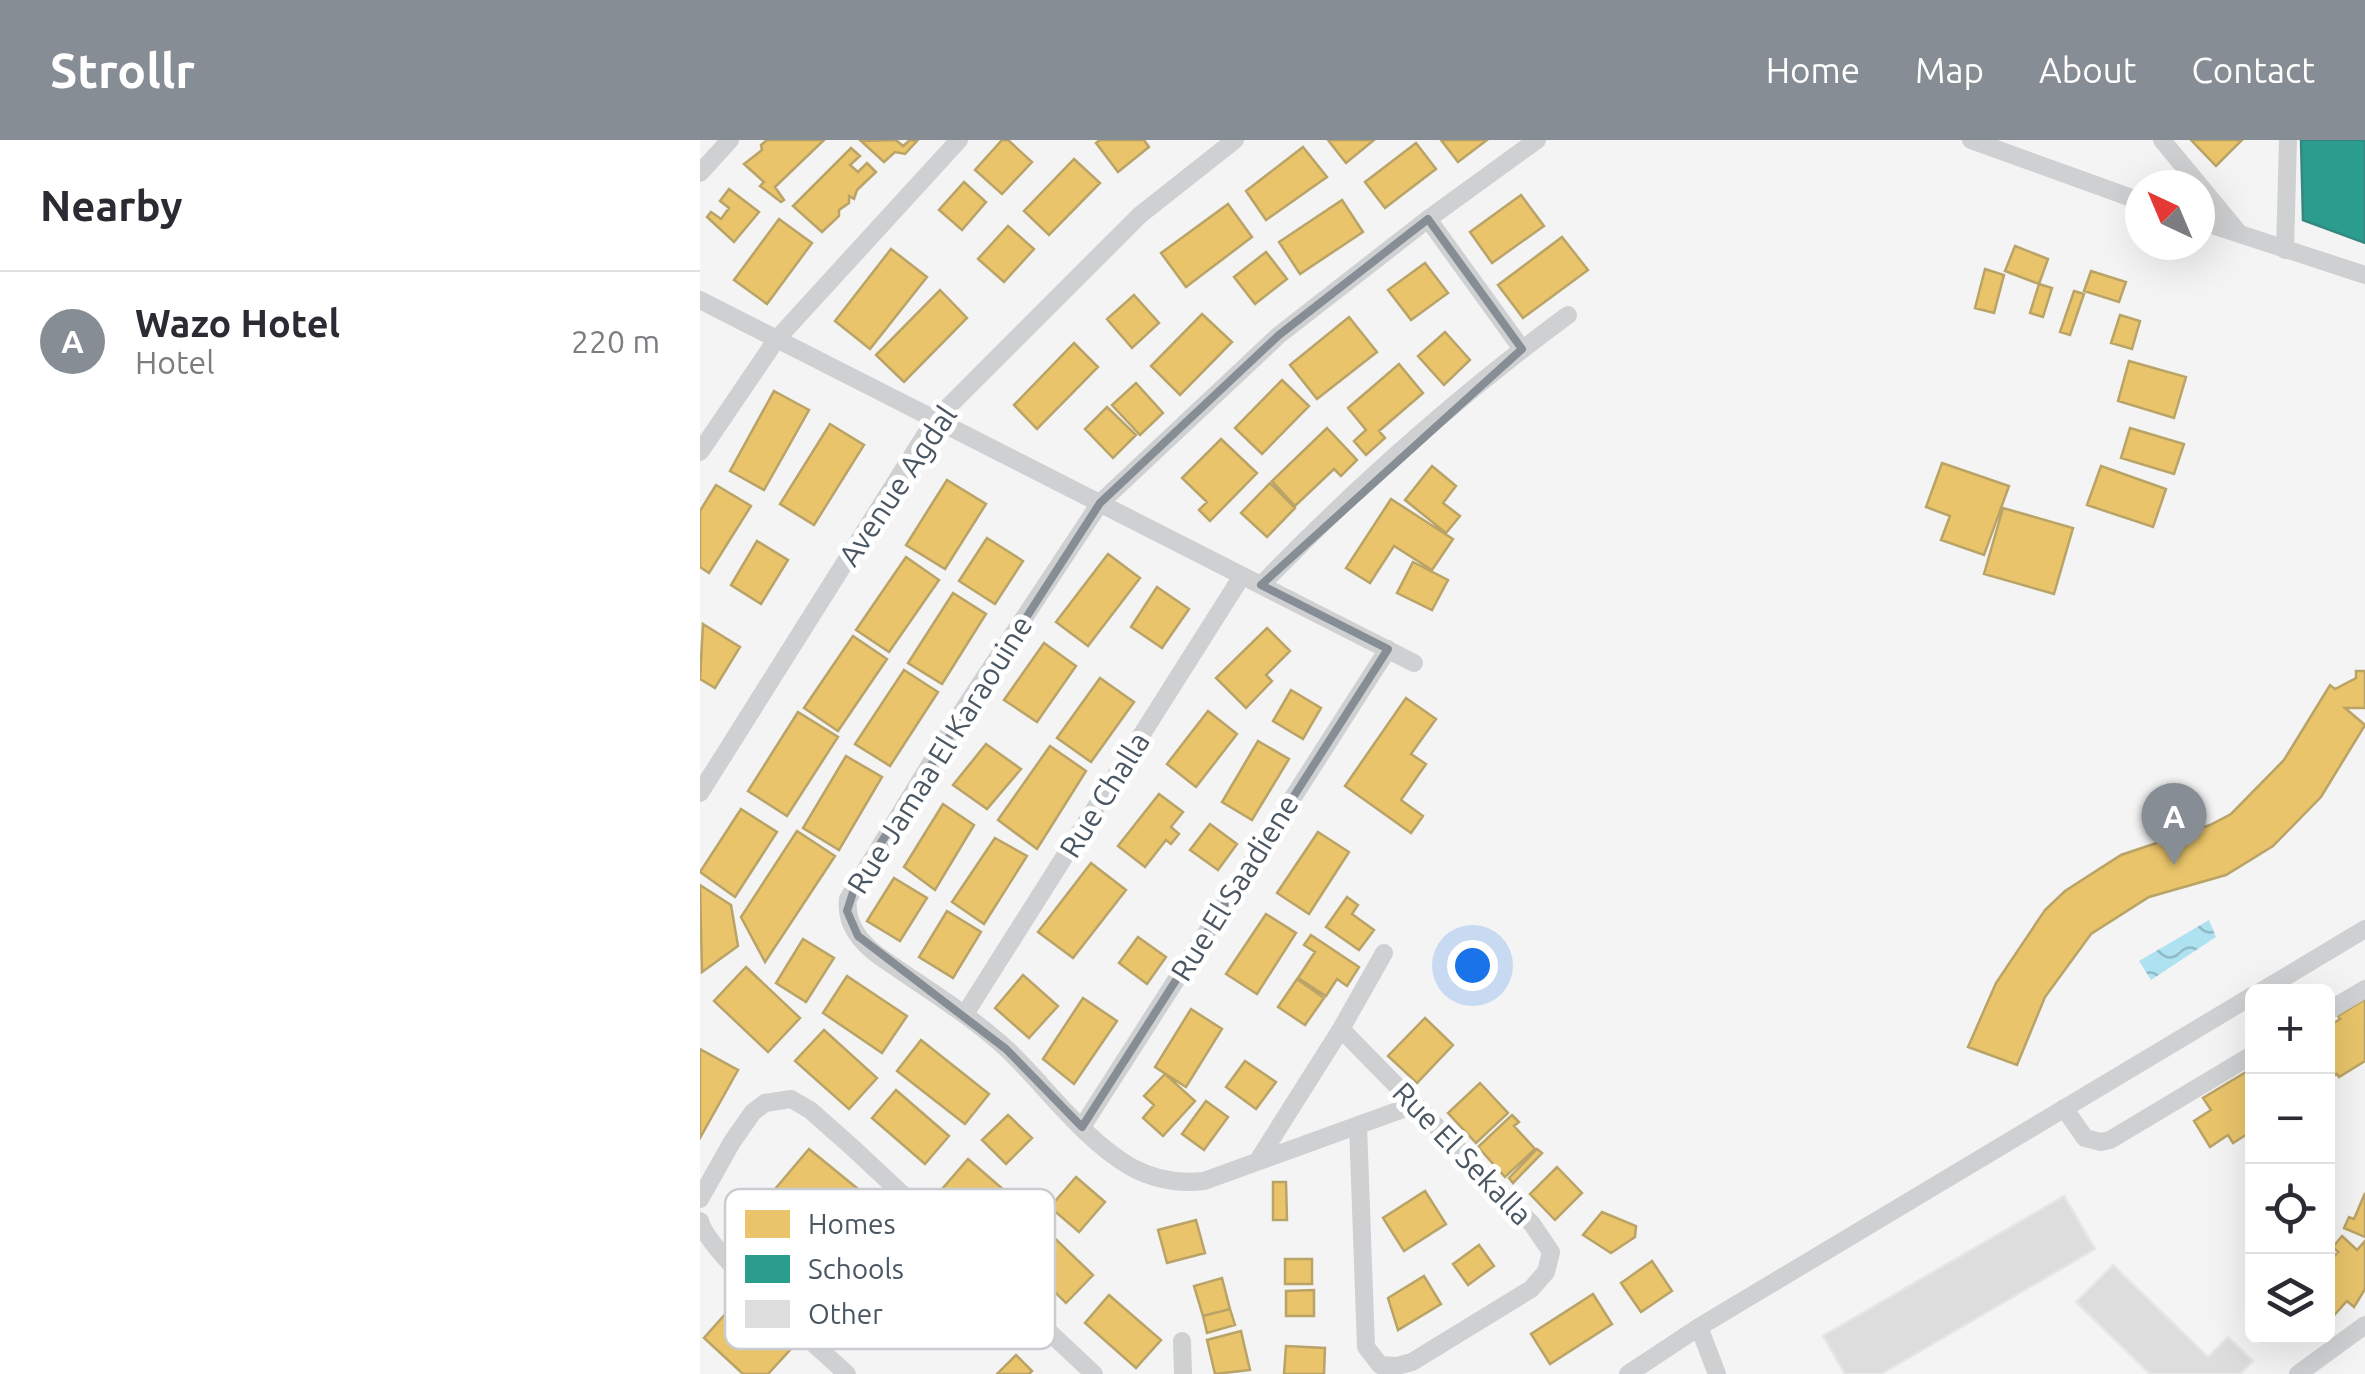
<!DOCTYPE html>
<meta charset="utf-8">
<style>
body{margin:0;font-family:Ubuntu,sans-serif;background:#f7f7f7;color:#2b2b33}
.controls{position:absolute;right:30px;bottom:30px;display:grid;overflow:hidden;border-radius:15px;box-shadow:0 10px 40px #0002}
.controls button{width:90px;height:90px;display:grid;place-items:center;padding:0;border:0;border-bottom:2px solid #e1e1e2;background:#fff;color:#2b2b33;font:50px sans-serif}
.compass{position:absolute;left:1425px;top:30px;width:90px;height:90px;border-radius:50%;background:#fff;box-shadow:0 10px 40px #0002;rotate:316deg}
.you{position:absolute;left:772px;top:825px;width:35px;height:35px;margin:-25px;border:8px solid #fff;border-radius:50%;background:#1a73e8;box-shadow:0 0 0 15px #1a73e833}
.badge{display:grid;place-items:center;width:65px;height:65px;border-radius:50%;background:#868d94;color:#fff;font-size:32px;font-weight:700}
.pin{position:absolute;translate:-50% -82px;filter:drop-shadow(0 2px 5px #0008)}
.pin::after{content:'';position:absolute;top:52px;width:35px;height:30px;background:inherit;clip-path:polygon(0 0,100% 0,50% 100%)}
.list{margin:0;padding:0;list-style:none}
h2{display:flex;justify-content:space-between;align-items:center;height:130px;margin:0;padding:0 40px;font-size:42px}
h2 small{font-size:32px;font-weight:400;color:#7c7c81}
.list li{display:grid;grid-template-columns:65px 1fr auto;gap:30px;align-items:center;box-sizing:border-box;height:140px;padding:0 40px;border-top:2px solid #e1e1e2}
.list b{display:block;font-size:38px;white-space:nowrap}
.list p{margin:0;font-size:32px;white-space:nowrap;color:#7c7c81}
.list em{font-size:32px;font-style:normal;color:#7c7c81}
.icon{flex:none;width:55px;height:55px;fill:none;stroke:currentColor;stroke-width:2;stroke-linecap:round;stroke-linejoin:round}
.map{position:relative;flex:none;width:1665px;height:1234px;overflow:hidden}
header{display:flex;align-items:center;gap:60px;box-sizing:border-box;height:140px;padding:0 50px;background:#868d94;color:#fff}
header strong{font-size:48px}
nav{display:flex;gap:55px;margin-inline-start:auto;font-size:35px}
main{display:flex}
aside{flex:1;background:#fff}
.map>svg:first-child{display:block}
</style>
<header>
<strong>Strollr</strong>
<nav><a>Home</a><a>Map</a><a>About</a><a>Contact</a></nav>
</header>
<main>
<aside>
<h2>Nearby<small></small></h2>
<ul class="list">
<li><span class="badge">A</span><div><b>Wazo Hotel</b><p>Hotel</p></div><em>220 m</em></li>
</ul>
</aside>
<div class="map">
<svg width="1665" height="1234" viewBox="0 0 1665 1234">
<defs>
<pattern id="water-waves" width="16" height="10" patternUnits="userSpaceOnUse" patternTransform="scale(2.5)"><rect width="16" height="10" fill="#aee2f0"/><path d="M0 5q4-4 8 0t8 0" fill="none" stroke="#90bac6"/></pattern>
</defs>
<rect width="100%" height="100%" fill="#f4f4f4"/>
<path fill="url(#water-waves)" d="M1509 780 1516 797 1451 840 1439 821Z"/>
<path fill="#e9c46a" stroke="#b9a367" stroke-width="2.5" d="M67 0H124L75 47 84 60 81 62 60 46 64 42 44 24 62 10 61 5Z
M196 0 203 6 210 0 217 1 205 14 195 12 184 22 161 1Z
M302 0H308L332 22 302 54 275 30Z
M400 0H444L449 7 418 32 396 3Z
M628 0H674L646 23Z
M741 0H787L758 22Z
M1491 0H1542L1516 26Z
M716 3 736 29 685 68 665 42Z
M603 7 627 37 566 80 546 51Z
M151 8 160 16 150 25 158 32 167 23 176 32 157 50 154 59 149 56V63L139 70V76L122 92 93 66Z
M374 19 400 43 349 95 324 71Z
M264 42 286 62 262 90 239 70Z
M29 49 59 72 34 102 7 77 11 72 21 79 29 68 20 61Z
M821 55 844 86 792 123 770 92Z
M642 60 663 92 600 134 579 102Z
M528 64 552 97 486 147 461 113Z
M79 79 112 103 67 164 34 140Z
M308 86 334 109 304 142 278 119Z
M862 97 888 130 823 178 798 145Z
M1315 106 1348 119 1339 144 1305 131Z
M191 109 227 137 170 209 135 181Z
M566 112 587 139 555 164 534 137Z
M725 123 748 153 711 180 688 150Z
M1285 129 1304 135 1294 173 1275 168Z
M1391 131 1426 142 1419 162 1384 151Z
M1339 144 1352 148 1343 177 1330 173Z
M240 150 267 178 204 242 176 215Z
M1374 151 1384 154 1370 195 1360 192Z
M434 155 459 183 432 208 407 179Z
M502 174 532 202 480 255 451 226Z
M1420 175 1440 181 1432 209 1411 203Z
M649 177 677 212 617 259 590 225Z
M745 192 770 220 744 245 718 216Z
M374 203 398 227 337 289 314 265Z
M1429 221 1486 237 1474 278 1418 261Z
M699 224 723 253 679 291 685 298 666 315 654 301 666 290 648 268Z
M582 240 609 266 562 314 535 288Z
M436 243 463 273 440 295 412 265Z
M74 251 109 270 64 350 30 331Z
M407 267 436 295 413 318 385 289Z
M130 284 164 305 114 385 80 364Z
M627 288 657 320 641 336 634 329 595 366 572 341Z
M1430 288 1484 304 1474 334 1421 318Z
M521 299 557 333 510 381 499 370 507 362 482 338Z
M1242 323 1309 346 1284 415 1241 400 1250 376 1226 367Z
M732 326 756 346 743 363 760 376 746 393 705 360Z
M1401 326 1466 349 1453 387 1387 365Z
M247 340 286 364 245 429 206 405Z
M570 343 595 368 567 397 541 373Z
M16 345 51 366 9 433 0 427V371Z
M691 359 753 399 732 430 694 406 670 443 646 428Z
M1303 368 1373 388 1354 454 1284 434Z
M287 398 323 421 295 464 259 441Z
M57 401 88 420 61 464 31 445Z
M408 414 440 438 388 506 356 482Z
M206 417 239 440 189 512 156 490Z
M713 422 748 440 732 470 697 453Z
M457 447 489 469 462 508 431 487Z
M253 453 286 474 242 544 208 523Z
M3 484 40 507 15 548 0 539Z
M567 488 590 511 566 535 572 541 546 568 516 538Z
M153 496 187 519 138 591 104 568Z
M344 503 376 526 337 582 304 560Z
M204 530 238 552 190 626 155 604Z
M1656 531H1665V568H1645L1665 585 1621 657 1573 706 1526 735 1449 757 1391 794 1345 857 1317 925 1268 907 1296 843 1345 770 1365 751 1421 715 1510 685 1531 674 1584 620 1630 545 1635 549 1656 538Z
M400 538 434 562 391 622 357 598Z
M591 550 621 568 603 599 573 581Z
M706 558 736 579 711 614 726 624 701 660 723 676 711 693 645 646Z
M508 571 537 594 496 647 467 624Z
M98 572 138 597 87 676 48 651Z
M558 601 589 619 552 680 522 662Z
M286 604 321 629 287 669 253 645Z
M350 606 386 631 337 709 298 680Z
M146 616 182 637 139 710 103 688Z
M459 654 483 672 471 687 479 694 471 704 466 700 445 727 418 706Z
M243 664 274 685 235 750 204 727Z
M41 669 77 692 35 757 0 732Z
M510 684 537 704 518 730 490 710Z
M97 691 135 716 65 822 41 777Z
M618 692 649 712 609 774 577 753Z
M295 698 327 716 284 784 252 762Z
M391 723 426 750 373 818 338 792Z
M194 738 227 758 200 801 167 781Z
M0 745 31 765 38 806 2 832Z
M647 757 658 765 652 774 674 790 659 810 626 787Z
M247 771 281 792 253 838 219 817Z
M566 774 596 793 557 854 526 834Z
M611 795 659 827 647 846 637 839 626 856 598 838 615 812 604 805Z
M438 797 466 817 447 844 419 823Z
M103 799 134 818 106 862 76 843Z
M46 827 100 878 68 912 14 861Z
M323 835 358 866 329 898 295 868Z
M147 836 207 876 182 913 123 873Z
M597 839 624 858 605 885 578 867Z
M383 858 417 881 374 944 343 919Z
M1665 859V921L1639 937 1637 934 1628 939V887L1640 879 1638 876Z
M491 869 522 889 486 947 455 927Z
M725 878 753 905 717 943 688 916Z
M124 890 177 938 149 969 95 921Z
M221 900 289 954 265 984 197 931Z
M0 909 38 930 0 998Z
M545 921 576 942 556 969 526 947Z
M1546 932 1552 943V991L1533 1003 1528 995 1510 1007 1494 981 1511 970 1503 958Z
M465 934 495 961 463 996 443 978 454 965 444 956Z
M780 943 808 973 776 1003 748 973Z
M196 950 249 996 225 1024 172 978Z
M506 961 528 977 504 1010 482 994Z
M308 975 332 998 306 1024 282 1000Z
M812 975 819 982 814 986 835 1009 805 1037 778 1007Z
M109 1009 158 1049 124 1090 75 1049Z
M837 1009 842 1013 813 1043 809 1038Z
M268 1019 320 1064 295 1094 243 1048Z
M857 1027 882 1053 855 1080 830 1054Z
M376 1037 405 1062 379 1092 350 1067Z
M573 1042H586L587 1080H573Z
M725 1051 746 1084 704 1111 683 1078Z
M1665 1053V1097L1644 1088 1649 1077 1654 1079Z
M902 1072 936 1086 935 1097 911 1113 883 1095Z
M496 1080 505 1113 467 1123 458 1090Z
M344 1088 393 1135 366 1163 317 1115Z
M1642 1096 1657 1110 1665 1101V1149L1654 1167 1647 1161 1628 1182V1123L1638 1112 1633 1107Z
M779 1105 794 1126 768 1145 753 1124Z
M585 1119H612V1144H585Z
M952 1121 972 1151 941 1172 921 1143Z
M724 1136 741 1164 698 1190 688 1158Z
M522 1138 530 1169 503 1176 494 1146Z
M614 1150V1176H586V1151Z
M893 1154 912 1184 850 1224 831 1194Z
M409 1155 461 1200 436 1228 385 1183Z
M36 1162 90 1210 68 1234H43L4 1198Z
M530 1169 535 1185 507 1193 503 1176Z
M541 1191 550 1230 515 1234 507 1200Z
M586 1206 625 1208 624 1234H584Z
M316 1215 332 1231 329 1234H297Z"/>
<path fill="#2a9d8f" stroke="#348881" stroke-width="2.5" d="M1601 0H1665V103L1603 80Z"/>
<path fill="#ddddde" stroke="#e5e6e7" stroke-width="2.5" d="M1364 1056 1395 1109 1181 1234H1145L1123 1196Z
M1413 1125 1508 1217 1528 1197 1553 1221 1540 1234H1450L1376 1162Z"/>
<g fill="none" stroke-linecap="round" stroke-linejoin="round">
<path stroke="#ced0d2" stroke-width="18" d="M1271 0 1440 61
M1462 0 1538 92
M0 33 30 0
M728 79 822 209
M1500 81 1665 135
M1585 110 1588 0
M0 160 714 523
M0 312 76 200 259 0
M561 445C656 347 758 256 868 175
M0 653 234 281 440 75 535 0
M1560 852 1665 789
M1628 871 1665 849
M265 874 542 436
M641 889 832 1084 851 1112 846 1132 831 1149 712 1222 697 1226 680 1225 666 1207 658 985
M714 965 504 1041C478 1044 455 1040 431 1027 383 999 348 949 309 911 269 874 223 847 179 816 160 802 145 784 148 759L265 567 400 363 579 195 728 79 837 0
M1364 968 1385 998 1401 1002 1410 1000 1552 915
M382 987 688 509
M557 1022 641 889 684 813
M0 1059 32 1002 53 972 65 963 91 959 110 970 153 1008 394 1234
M0 1081C9 1114 117 1206 147 1234
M999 1187 1017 1234
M482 1201 483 1234
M928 1234 999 1187 1552 856
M1598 1234 1665 1185"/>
</g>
<path fill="none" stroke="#868d94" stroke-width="8" stroke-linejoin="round" d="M728 79 822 209 561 445 688 509 382 987 306 909 158 796 147 771 157 740 400 363 579 195Z"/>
<g text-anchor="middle" stroke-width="10" stroke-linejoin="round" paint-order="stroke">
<g font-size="30" fill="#4a5661" stroke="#fff">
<text transform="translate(198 346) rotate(-56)" y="10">Avenue Agdal</text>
<text transform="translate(240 615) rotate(-58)" y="10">Rue Jamaa El Karaouine</text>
<text transform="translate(405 655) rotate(-58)" y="10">Rue Challa</text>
<text transform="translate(535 748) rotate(-58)" y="10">Rue El Saadiene</text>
<text transform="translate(762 1014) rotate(46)" y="10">Rue El Sekalla</text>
</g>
</g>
<rect x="25" y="1049" width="330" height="160" rx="15" fill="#fff" stroke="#c9ccd0" stroke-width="2.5"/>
<rect x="45" y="1070" width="45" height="28" fill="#e9c46a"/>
<rect x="45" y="1115" width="45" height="28" fill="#2a9d8f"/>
<rect x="45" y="1160" width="45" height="28" fill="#ddddde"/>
<g font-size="28" fill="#4a5661">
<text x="108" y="1094">Homes</text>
<text x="108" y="1139">Schools</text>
<text x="108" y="1184">Other</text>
</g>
</svg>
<div class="controls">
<button>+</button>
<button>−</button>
<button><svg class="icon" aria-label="locate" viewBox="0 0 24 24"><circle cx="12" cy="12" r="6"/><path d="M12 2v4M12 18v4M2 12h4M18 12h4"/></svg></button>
<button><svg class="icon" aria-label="layers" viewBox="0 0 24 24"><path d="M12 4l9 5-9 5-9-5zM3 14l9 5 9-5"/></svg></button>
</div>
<svg class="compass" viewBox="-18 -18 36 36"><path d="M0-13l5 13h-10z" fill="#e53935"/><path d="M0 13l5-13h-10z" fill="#7c7c81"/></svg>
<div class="you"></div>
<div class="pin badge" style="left:1474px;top:725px">A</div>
</div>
</main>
